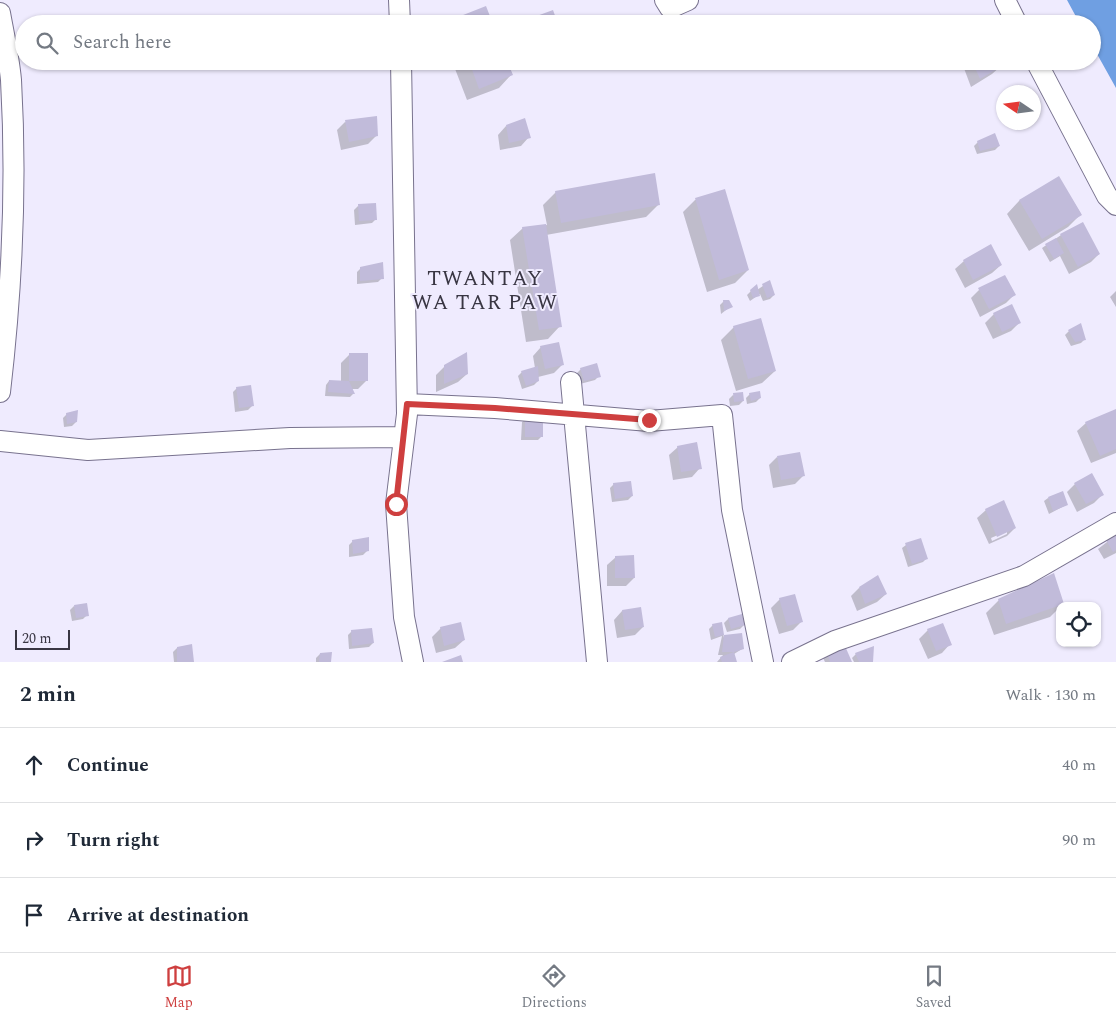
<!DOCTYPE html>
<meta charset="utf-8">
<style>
body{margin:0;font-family:Spectral,serif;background:#f6f6f7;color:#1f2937}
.controls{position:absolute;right:15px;bottom:15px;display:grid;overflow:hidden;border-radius:10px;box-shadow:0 1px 4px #0004}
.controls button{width:45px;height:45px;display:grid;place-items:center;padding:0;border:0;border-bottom:1px solid #e0e1e3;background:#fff;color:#1f2937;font:25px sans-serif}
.compass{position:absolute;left:996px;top:85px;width:45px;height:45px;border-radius:50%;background:#fff;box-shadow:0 1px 4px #0004;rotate:283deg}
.scale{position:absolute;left:15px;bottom:12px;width:55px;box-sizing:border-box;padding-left:5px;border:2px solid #393643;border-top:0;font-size:14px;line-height:18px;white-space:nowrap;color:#393643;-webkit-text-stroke:4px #efebfe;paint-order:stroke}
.stop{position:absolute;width:15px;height:15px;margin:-11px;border:4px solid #ce3f3f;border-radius:50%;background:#fff}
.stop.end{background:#ce3f3f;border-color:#fff;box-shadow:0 1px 5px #0008}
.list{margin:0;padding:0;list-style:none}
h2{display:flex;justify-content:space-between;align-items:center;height:65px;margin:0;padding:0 20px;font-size:21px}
h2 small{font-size:16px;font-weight:400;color:#747a83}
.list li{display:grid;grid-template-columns:32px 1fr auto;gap:15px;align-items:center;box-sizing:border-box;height:75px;padding:0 20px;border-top:1px solid #e0e1e3}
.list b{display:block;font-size:19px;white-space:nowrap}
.list em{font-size:16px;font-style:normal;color:#747a83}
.icon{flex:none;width:28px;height:28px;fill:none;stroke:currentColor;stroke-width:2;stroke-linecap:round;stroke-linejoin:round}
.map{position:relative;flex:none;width:1116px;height:662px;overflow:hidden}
.search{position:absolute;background:#fff;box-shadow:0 1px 4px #0004;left:15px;right:15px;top:15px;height:55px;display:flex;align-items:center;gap:12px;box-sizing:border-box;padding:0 18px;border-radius:28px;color:#747a83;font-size:19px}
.sheet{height:290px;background:#fff}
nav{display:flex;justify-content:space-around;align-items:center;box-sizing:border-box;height:70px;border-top:1px solid #e0e1e3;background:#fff;font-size:14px;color:#747a83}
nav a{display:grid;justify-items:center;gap:2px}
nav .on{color:#ce3f3f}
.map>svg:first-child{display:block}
</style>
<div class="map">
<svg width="1116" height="662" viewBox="0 0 1116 662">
<rect width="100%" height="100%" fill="#efebfe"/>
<path fill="#6f9fe2" d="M1067 0H1116V88L1092 45V24H1080Z"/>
<path fill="#0003" fill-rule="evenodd" d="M534 18 556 24H528Z
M452 61H506L511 75 499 88 467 100Z
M964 61H999L1001 66 992 74 971 87 962 63Z
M345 122 377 135 368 144 341 150 337 130Z
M506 126 529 137 521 146 500 150 498 135Z
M978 142 999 146 995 150 977 154 974 146Z
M1059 178 1081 214 1068 227 1029 251 1007 214 1019 201Z
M724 191 748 270 735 283 707 292 683 212 695 200Z
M556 192 659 204 646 217 546 235 560 326 548 339 526 342 510 240 523 228 547 225 543 205Z
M358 206 376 219 372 223 355 225 354 210Z
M1061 235 1099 254 1091 262 1069 274 1060 256 1050 262 1042 248Z
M964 261 1001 265 992 273 965 288 955 269Z
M361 268 382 278 378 282 357 284V272Z
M769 282 774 295 770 299 763 301 760 294 750 301 747 295 756 286 757 290Z
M979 290 1014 295 1006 303 980 317 971 298Z
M1116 291V307L1110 297Z
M724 301 731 306 721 314 720 305Z
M994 314 1019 323 1011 331 993 339 985 323Z
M734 327 775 371 762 383 736 391 721 340Z
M1069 331 1085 339 1081 343 1071 346 1065 335Z
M541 347 562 365 554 373 538 377V381L534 385 522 389 518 376 522 372 535 368 533 356Z
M349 355 367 380 358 389H351L354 393 350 397 325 396 326 385 329 381 341 382V363Z
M445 366 467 374 458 382 436 392V375Z
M581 369 599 376 595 380 580 384 577 373Z
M237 388 252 406 248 410 235 412 233 392Z
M750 394 760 398 756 402 747 404 746 398Z
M733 395 743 401 739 405 730 406 729 399Z
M1116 413V453L1091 463 1077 431 1086 423Z
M67 414 76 422 72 426 64 427 63 418Z
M526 419 542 436 538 440H521L522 422Z
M678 447 700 468 692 477 673 480 669 455Z
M777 457 803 476 795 484 773 488 769 465Z
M614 484 632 496 628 500 612 502 610 488Z
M1075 484 1102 495 1094 503 1077 512 1067 492Z
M1048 498 1066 505 1049 514 1044 501Z
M986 510 1015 528 1007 536 989 544 977 518ZM1007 531V534L992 541 991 538Z
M1116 535V553L1104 559 1098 549Z
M353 541 367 551 363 555 349 557V545Z
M906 545 927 558 923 562 908 567 902 548Z
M616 557 634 578 626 586H607V565Z
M859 588 886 594 877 602 857 611 851 596Z
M780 599 802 621 793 630 779 634 771 608Z
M999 600 1063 604 1050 617 994 635 986 613Z
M74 606 87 615 83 619 72 621 70 610Z
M640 608 643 627 635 635 617 638 614 620 622 611Z
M741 615 744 625 740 629 727 632 724 623 728 619Z
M721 624 724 638 725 637 742 649 734 654 736 662H717L723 655H718L722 636 711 640 709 629 713 625Z
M441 628 464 640 455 648 436 653 432 637Z
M928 630 950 644 942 653 928 659 919 639Z
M352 631 373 643 369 647 349 649 348 635Z
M177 648 192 662H174L173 652Z
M320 654 330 662H316V658Z
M827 654 850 662H825L823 658Z
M856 654 871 662H854L852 658Z"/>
<path fill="#c1bbda" d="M486 6 493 24H454L453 19Z
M553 10 558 24H536L534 17Z
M469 61H507L513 75 479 89Z
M972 61H1001L1002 66 980 79Z
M377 116 378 136 349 142 345 120Z
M525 118 531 138 509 143 506 125Z
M995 133 1000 146 980 151 977 141Z
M655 173 660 205 561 223 555 191Z
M1059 176 1082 215 1042 239 1019 200Z
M725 189 749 270 719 280 695 198Z
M376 203 377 220 359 221 358 204Z
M1083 222 1100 254 1078 267 1060 234Z
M546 224 562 327 539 330 522 227Z
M1056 238 1064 253 1054 259 1045 244Z
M991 244 1002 265 973 280 963 260Z
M383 262 384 279 360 281V267Z
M1005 275 1016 295 989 309 978 288Z
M770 280 775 295 767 298 762 284Z
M757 284 760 296 753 298 750 290Z
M723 300H729L733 307 724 311Z
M1012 304 1021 323 1002 332 993 313Z
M761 318 776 371 748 379 733 326Z
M1081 323 1086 340 1075 342 1068 330Z
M559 342 564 365 545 369 540 346Z
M467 352 468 374 444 384V365Z
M349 353H368V381H349L355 394 328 392 329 380 349 381Z
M597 363 601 377 584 381 580 368Z
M538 366 539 381 526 386 521 371Z
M251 385 254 406 239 408 236 387Z
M760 391 761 398 751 401 749 393Z
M743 392 744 401 734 402 733 393Z
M1116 409V449L1100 456 1085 422Z
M78 410 77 422 67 424 66 413Z
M525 417 543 421V437H525Z
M697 442 702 469 681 472 677 446Z
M800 452 805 476 781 480 777 456Z
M1092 473 1104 495 1086 504 1074 483Z
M631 481 633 496 615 499 613 483Z
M1063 491 1068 505 1053 511 1048 497Z
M1004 500 1016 528 997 537 985 509Z
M1116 534V550L1113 552 1106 540Z
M369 537V551L353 554 352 540Z
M921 538 928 559 912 564 905 543Z
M634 555 635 578H615V556Z
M1054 573 1064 604 1006 624 998 599Z
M878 575 887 594 865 604 859 587Z
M795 594 803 622 787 626 779 598Z
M87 603 89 616 76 618 74 605Z
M641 607 644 627 625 630 622 610Z
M742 614 745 625 731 629 728 618Z
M461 622 465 640 444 646 440 627Z
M722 622 724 635 715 637 712 624Z
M943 623 952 645 936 651 927 629Z
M372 628 374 643 352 646 351 630Z
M742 633 744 649 734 652 737 662H722L720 657 734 652H722L724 635Z
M192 644 194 662H177V647Z
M845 646 852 662H830L827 653Z
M874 646 873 662H859L855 653Z
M332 652 331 662H319L320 653Z
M461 655 463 662H442Z"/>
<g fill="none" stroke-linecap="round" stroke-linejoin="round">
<defs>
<path id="street" d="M399 0 400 24
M665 0 670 8 688 0
M1005 0 1017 24
M0 13C4 35 9 58 11 80 17 184 12 289 0 392
M401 61 407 414 396 504 404 617 413 662
M1036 61 1107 196 1116 205
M571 382 597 662
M407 404 495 408 649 421 722 415 732 510 763 662
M0 441 88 450 290 438 404 437
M792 662 835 641 1024 576 1116 523"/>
</defs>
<use href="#street" stroke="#78728e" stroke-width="22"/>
<use href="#street" stroke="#fff" stroke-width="20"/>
</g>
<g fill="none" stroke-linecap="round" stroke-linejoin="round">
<path stroke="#ce3f3f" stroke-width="6" d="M396 504 407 404 495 408 649 420"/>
</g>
<g text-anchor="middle" stroke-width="4" stroke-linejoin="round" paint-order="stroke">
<g font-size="21" letter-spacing="1" fill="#393643" stroke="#efebfe">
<text x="485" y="285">TWANTAY<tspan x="485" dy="24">WA TAR PAW</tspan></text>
</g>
</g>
</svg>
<div class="controls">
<button><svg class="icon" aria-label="locate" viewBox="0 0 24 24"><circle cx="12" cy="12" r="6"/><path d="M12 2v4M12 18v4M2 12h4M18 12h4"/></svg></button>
</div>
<svg class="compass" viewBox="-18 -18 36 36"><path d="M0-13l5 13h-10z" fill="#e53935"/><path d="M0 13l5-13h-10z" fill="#747a83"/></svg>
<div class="scale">20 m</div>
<div class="stop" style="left:396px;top:504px"></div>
<div class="stop end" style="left:649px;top:420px"></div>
<div class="search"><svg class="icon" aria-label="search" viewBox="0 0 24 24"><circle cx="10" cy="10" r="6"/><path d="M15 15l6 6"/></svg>Search here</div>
</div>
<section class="sheet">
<h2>2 min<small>Walk · 130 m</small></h2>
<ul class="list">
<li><svg class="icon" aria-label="ahead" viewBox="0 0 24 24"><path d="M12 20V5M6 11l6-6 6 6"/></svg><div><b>Continue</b></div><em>40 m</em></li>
<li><svg class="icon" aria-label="right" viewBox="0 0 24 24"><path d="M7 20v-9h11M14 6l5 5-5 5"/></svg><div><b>Turn right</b></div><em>90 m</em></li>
<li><svg class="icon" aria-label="arrive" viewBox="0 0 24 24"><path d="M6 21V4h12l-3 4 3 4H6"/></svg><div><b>Arrive at destination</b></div></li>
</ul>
</section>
<nav>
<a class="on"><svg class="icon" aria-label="map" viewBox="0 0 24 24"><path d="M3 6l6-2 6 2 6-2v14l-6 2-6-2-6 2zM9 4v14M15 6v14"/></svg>Map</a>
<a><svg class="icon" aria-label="directions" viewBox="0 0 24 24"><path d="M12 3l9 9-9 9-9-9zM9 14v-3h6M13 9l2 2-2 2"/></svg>Directions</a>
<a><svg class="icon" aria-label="saved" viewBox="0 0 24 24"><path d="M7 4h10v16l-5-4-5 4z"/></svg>Saved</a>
</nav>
